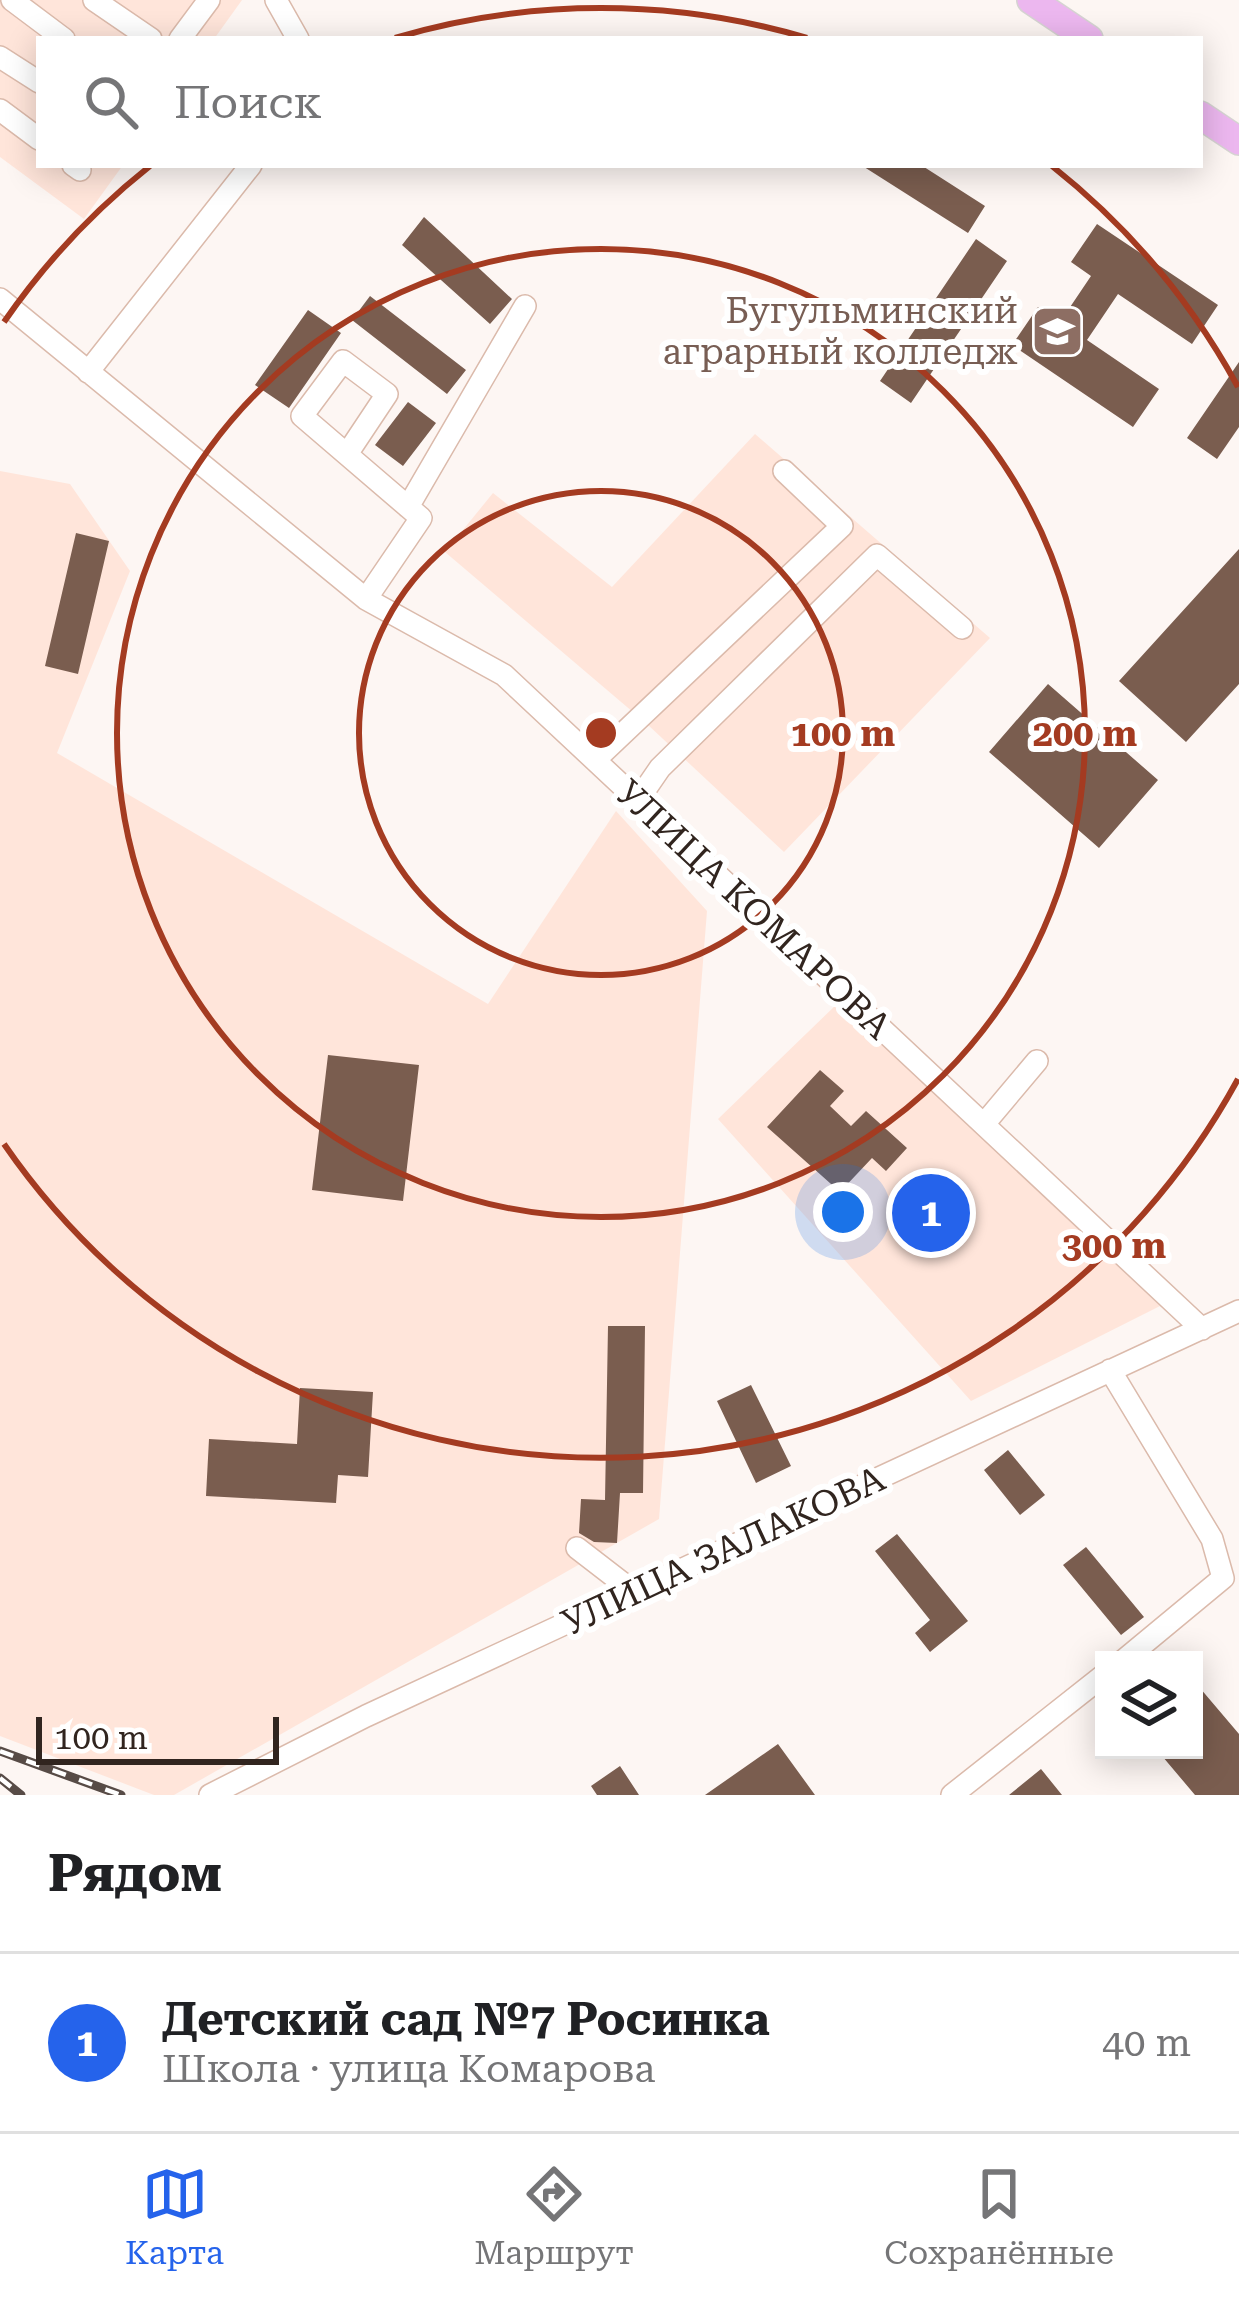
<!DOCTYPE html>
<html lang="ru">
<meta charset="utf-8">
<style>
body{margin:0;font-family:"Roboto Serif",serif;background:#f2f2f2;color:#202124}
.controls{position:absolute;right:36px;bottom:36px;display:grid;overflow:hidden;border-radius:0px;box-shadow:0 6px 30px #0003}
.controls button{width:108px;height:108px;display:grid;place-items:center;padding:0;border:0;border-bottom:3px solid #e0e0e0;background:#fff;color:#202124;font:60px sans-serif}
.scale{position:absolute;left:36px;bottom:30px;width:243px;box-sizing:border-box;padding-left:12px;border:6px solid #31251f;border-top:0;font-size:33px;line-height:42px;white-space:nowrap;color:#31251f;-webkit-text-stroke:9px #fff;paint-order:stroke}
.you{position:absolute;left:843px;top:1212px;width:42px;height:42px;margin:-30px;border:9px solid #fff;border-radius:50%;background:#1a73e8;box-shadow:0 0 0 18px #1a73e833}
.badge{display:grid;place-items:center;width:78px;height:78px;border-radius:50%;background:#2563eb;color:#fff;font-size:39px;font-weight:700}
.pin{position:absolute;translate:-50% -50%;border:6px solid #fff;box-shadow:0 3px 12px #0006}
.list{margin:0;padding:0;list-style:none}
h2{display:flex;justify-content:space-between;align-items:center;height:156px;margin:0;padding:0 48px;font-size:51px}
h2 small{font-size:39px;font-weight:400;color:#757577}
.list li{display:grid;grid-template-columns:78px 1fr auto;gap:36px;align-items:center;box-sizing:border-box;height:180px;padding:0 48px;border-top:3px solid #e0e0e0}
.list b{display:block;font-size:45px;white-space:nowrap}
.list p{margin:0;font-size:39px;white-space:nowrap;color:#757577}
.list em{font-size:39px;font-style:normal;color:#757577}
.icon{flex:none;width:66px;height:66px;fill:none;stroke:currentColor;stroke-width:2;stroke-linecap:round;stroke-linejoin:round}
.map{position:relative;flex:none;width:1239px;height:1795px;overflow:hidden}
.search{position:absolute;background:#fff;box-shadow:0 6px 30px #0003;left:36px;right:36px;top:36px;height:132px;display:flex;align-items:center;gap:30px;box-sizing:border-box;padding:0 42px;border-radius:0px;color:#757577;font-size:45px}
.sheet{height:336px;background:#fff}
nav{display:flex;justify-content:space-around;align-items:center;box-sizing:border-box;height:168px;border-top:3px solid #e0e0e0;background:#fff;font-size:33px;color:#757577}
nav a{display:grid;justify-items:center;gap:6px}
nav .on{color:#2563eb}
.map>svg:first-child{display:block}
</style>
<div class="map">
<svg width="1239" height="1795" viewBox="0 0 1239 1795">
<rect width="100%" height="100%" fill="#fdf6f3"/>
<path fill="#ffe5da" d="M0 0H242L214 39H39V165H123L84 219 0 157Z
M755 434 990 638 784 852 647 724 445 552 493 493 612 587Z
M0 471 70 484 130 571 57 753 488 1004 616 811 707 911 659 1519 174 1795H154L0 1736Z
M838 1003 1160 1306 971 1401 718 1119Z"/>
<path fill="#7a5d4f" d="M861 165H921L985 206 968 233Z
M424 217 512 299 490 324 402 245Z
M1097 224 1218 305 1192 344 1118 294 1087 340 1159 389 1133 427 1012 345 1038 307 1060 322 1091 276 1071 262Z
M976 239 1007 261 911 403 880 381Z
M370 296 466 370 447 394 352 320Z
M308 310 341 333 289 408 255 385Z
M1239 362V427L1217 459 1187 438Z
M408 402 436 423 403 466 375 445Z
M76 533 109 541 78 674 45 666Z
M1239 549V684L1186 742 1119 681Z
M1048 684 1158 780 1099 848 989 752Z
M328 1055 419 1065 403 1201 312 1190Z
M820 1070 844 1091 830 1106 851 1126 866 1111 907 1148 886 1171 872 1158 840 1192 767 1127Z
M608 1326H645L643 1493H620L617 1543 594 1542 579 1533 581 1499 605 1500Z
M751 1385 791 1466 756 1483 717 1401Z
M300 1388 373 1392 368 1477 338 1475 336 1503 206 1496 209 1439 297 1444Z
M1008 1450 1045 1495 1020 1515 984 1470Z
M897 1534 968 1621 930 1652 915 1633 930 1620 875 1551Z
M1086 1547 1144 1617 1121 1635 1063 1565Z
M1194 1681 1239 1734V1795H1195L1157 1750H1194Z
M778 1744 815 1795H705Z
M620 1766 639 1795H597L591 1786Z
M1041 1769 1062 1795H1009Z"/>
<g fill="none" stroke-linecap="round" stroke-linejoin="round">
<defs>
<path id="minor" d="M12 0 64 39
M94 0 151 39
M276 0 298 39
M180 39 209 0
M0 57 39 82
M0 110 39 139
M73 165 80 170
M0 299 366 599 504 675 1202 1329
M88 372 251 165
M347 454 387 394 343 361 302 416 421 518 366 599
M408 507 525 306
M595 760 842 526 784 471
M638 800 660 768 877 555 962 628
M984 1124 1037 1061
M1110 1370 1212 1539 1223 1578 1124 1660
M577 1548 634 1592
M210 1795 366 1716 1239 1311
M952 1795 1104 1675"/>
<path id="major" d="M1031 0 1089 39
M1200 115 1239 141"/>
</defs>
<use href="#minor" stroke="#dbbaab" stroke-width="24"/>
<use href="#major" stroke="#d6d3d2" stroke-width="30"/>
<use href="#minor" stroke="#fff" stroke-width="21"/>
<use href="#major" stroke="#ecb7ef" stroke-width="27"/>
<defs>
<path id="rail" d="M0 1751 121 1795
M0 1778 21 1795"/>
</defs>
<use href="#rail" stroke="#574b46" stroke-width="9"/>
<use href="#rail" stroke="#fff" stroke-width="4.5" stroke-dasharray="14" stroke-linecap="butt"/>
</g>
<g fill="none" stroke="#a43b21" stroke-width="6">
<circle cx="601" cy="733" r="242"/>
<circle cx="601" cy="733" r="484"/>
<path d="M1238 1079A725 725 0 0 1 4 1144M4 322A725 725 0 0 1 150 166M395 38A725 725 0 0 1 807 38M1052 166A725 725 0 0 1 1238 387"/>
</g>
<defs>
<symbol id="university-square" viewBox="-11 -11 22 22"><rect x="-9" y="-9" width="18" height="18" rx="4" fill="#8d6e63" stroke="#fff"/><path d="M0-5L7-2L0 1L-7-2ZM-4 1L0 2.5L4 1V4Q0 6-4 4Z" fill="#fff"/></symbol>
</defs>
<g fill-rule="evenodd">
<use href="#university-square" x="1028" y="302" width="59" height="59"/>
</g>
<g text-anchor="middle" stroke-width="12" stroke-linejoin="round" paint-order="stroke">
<g font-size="36" fill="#785e54" stroke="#fff" text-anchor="end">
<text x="1018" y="323">Бугульминский<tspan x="1018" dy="41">аграрный колледж</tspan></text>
</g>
<g font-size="36" fill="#31251f" stroke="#fff">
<text transform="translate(754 909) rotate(43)" y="13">УЛИЦА КОМАРОВА</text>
<text transform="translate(723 1550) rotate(-25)" y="13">УЛИЦА ЗАЛАКОВА</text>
</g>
</g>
<circle cx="601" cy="733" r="18" fill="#a43b21" stroke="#fff" stroke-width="6"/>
<g font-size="36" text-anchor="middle" font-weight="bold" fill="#a43b21" stroke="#fff" stroke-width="12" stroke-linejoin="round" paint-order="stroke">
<text x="843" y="746">100 m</text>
<text x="1085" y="746">200 m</text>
<text x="1114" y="1258">300 m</text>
</g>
</svg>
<div class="controls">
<button><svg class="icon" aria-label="layers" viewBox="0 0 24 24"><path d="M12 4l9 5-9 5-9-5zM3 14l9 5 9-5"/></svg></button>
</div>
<div class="scale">100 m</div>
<div class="you"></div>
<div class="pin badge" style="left:931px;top:1213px">1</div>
<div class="search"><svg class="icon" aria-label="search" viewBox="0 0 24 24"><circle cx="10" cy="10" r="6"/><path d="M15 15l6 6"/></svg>Поиск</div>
</div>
<section class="sheet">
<h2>Рядом<small></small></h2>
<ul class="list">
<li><span class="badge">1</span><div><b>Детский сад №7 Росинка</b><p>Школа · улица Комарова</p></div><em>40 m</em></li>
</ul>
</section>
<nav>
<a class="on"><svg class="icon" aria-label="map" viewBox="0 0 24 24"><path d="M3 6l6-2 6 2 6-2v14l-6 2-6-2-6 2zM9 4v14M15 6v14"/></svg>Карта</a>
<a><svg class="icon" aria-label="directions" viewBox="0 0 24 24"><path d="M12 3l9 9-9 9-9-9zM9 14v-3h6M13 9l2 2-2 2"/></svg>Маршрут</a>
<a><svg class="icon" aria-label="saved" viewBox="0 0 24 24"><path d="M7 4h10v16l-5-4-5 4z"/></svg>Сохранённые</a>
</nav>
